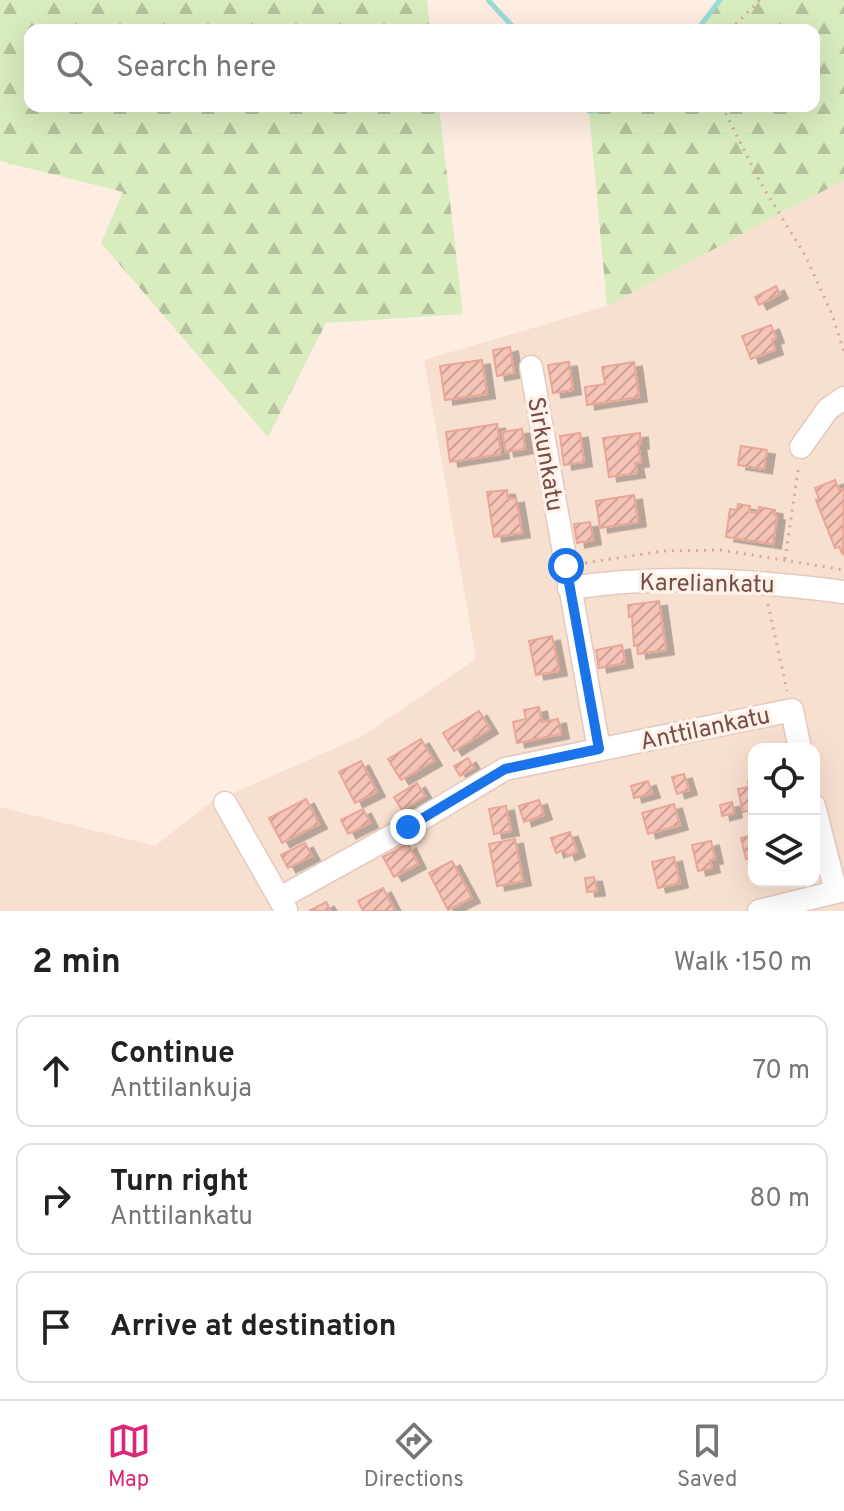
<!DOCTYPE html>
<meta charset="utf-8">
<style>
body{margin:0;font-family:Overpass,sans-serif;background:#f6f6f6;color:#222}
.controls{position:absolute;right:24px;bottom:24px;display:grid;overflow:hidden;border-radius:16px;box-shadow:0 8px 32px #0002}
.controls button{width:72px;height:72px;display:grid;place-items:center;padding:0;border:0;border-bottom:2px solid #e0e0e0;background:#fff;color:#222;font:40px sans-serif}
.stop{position:absolute;width:24px;height:24px;margin:-18px;border:6px solid #1a73e8;border-radius:50%;background:#fff}
.stop.end{background:#1a73e8;border-color:#fff;box-shadow:0 2px 8px #0008}
.list{margin:0;padding:0;list-style:none}
h2{display:flex;justify-content:space-between;align-items:center;height:104px;margin:0;padding:0 32px;font-size:34px}
h2 small{font-size:26px;font-weight:400;color:#767676}
.list li{display:grid;grid-template-columns:52px 1fr auto;gap:24px;align-items:center;box-sizing:border-box;height:112px;margin:0 16px 16px;padding:0 16px;border:2px solid #e0e0e0;border-radius:16px}
.list b{display:block;font-size:30px;white-space:nowrap}
.list p{margin:0;font-size:26px;white-space:nowrap;color:#767676}
.list em{font-size:26px;font-style:normal;color:#767676}
.icon{flex:none;width:44px;height:44px;fill:none;stroke:currentColor;stroke-width:2;stroke-linecap:round;stroke-linejoin:round}
.map{position:relative;flex:none;width:844px;height:911px;overflow:hidden}
.search{position:absolute;background:#fff;box-shadow:0 8px 32px #0002;left:24px;right:24px;top:24px;height:88px;display:flex;align-items:center;gap:20px;box-sizing:border-box;padding:0 28px;border-radius:16px;color:#767676;font-size:30px}
.sheet{height:488px;background:#fff}
nav{display:flex;justify-content:space-around;align-items:center;box-sizing:border-box;height:112px;border-top:2px solid #e0e0e0;background:#fff;font-size:22px;color:#767676}
nav a{display:grid;justify-items:center;gap:4px}
nav .on{color:#db2777}
.map>svg:first-child{display:block}
</style>
<div class="map">
<svg width="844" height="911" viewBox="0 0 844 911">
<defs>
<pattern id="forest-firs" width="22" height="20" patternUnits="userSpaceOnUse" patternTransform="scale(2)"><rect width="22" height="20" fill="#d9ecbe"/><path d="M5 1l3.5 6h-7zM16 11l3.5 6h-7z" fill="#b5c19c"/></pattern>
<pattern id="building-hatch" width="6" height="6" patternUnits="userSpaceOnUse" patternTransform="scale(2)"><rect width="6" height="6" fill="#f5c4b6"/><path d="M-1 1l2-2M0 6l6-6M5 7l2-2" fill="none" stroke="#cba196"/></pattern>
<filter id="shadow"><feDropShadow dx="8" dy="4.5" stdDeviation="0" flood-color="#0004"/></filter>
</defs>
<rect width="100%" height="100%" fill="#feede1"/>
<path fill="#f8e0d1" fill-rule="evenodd" d="M844 180V911H0V807L155 846 208 804 361 737 476 659 424 360 607 306ZM754 749H814V881H754Z"/>
<path fill="url(#forest-firs)" d="M0 0H427L430 30H30V106H439L463 314 326 323 268 437 101 243 123 192 0 161Z
M720 0H844V180L607 306 589 111 636 106H814V30H697Z"/>
<g fill="none" stroke-linecap="round" stroke-linejoin="round">
<path stroke="#99dbd9" stroke-width="5" d="M488 0 516 30
M697 30 720 0
M585 106 589 111 636 106"/>
</g>
<path fill="url(#building-hatch)" stroke="#e9a696" stroke-width="2" filter="url(#shadow)" d="M776 286 780 294 759 305 755 297Z
M771 325 776 338 772 340 775 350 751 359 742 336Z
M510 347 514 373 497 376 493 350Z
M482 360 487 394 445 400 440 366Z
M569 362 573 390 553 393 548 365Z
M634 362 639 397 587 405 585 387 605 384 602 367Z
M497 424 501 454 450 462 446 432Z
M522 429 525 449 506 452 502 432Z
M580 433 584 462 564 465 560 436Z
M640 433 641 444H638L641 462 635 463 637 473 609 477 603 438Z
M741 446 767 450 764 469 738 465Z
M835 480 839 490 843 489 844 491 843 555 839 547 835 548 816 500 819 499 815 488Z
M507 490 508 499 516 498 522 533 494 537 487 492Z
M634 495 638 522 600 528 596 501Z
M738 504 750 506 749 512 758 513 759 507 775 510 774 515 777 516 773 544 726 537 730 509 737 510Z
M590 522 593 540 577 543 574 524Z
M659 601 666 650 638 654 637 645 634 646 632 616 629 617 628 605Z
M552 636 559 671 536 675 529 641Z
M622 645 625 663 599 668 596 650Z
M539 707 542 722 558 719 561 734 517 743 513 722 526 719 524 710Z
M479 711 490 729 454 751 443 733Z
M421 739 434 761 401 780 388 759Z
M468 758 474 768 460 776 454 766Z
M361 761 377 792 355 803 339 772Z
M684 774 689 790 677 794 672 777Z
M754 779V809L743 812 738 789 749 787 748 781Z
M648 781 652 793 634 798 631 786Z
M417 783 425 796 402 810 394 797Z
M306 799 319 824 282 843 269 818Z
M539 800 544 815 524 822 519 806Z
M732 802 734 813 722 816 720 805Z
M674 804 680 825 648 834 642 813Z
M506 806 511 831 494 834 489 809Z
M363 809 370 823 348 834 341 820Z
M570 832 577 852 567 856 565 850 556 853 551 838Z
M754 835V857L746 859 741 838Z
M515 839 523 881 497 886 489 844Z
M711 841 715 859 710 860 712 868 698 871 692 845Z
M305 843 312 856 288 868 281 855Z
M408 844 418 864 394 877 383 857Z
M674 857 680 883 658 888 652 862Z
M452 861 472 898 448 910 429 873Z
M594 877 597 891 587 892 585 878Z
M383 888 395 911H363L358 901Z
M326 902 331 911H309Z"/>
<g fill="none" stroke-linecap="round" stroke-linejoin="round">
<defs>
<path id="minor" d="M531 367 599 749
M801 447 828 409 844 398
M569 588C662 574 752 580 844 592
M225 803 286 910
M814 806 836 892
M280 898 408 827 505 769 792 710 800 749
M759 911 844 890"/>
</defs>
<use href="#minor" stroke="#e4c9bf" stroke-width="25"/>
<path stroke="#daa79a" stroke-width="3" stroke-dasharray="2 6" stroke-linecap="butt" d="M730 30 760 0
M722 106 760 182 805 255 832 314 844 352
M785 559 799 464
M585 563 663 551 721 550 844 570
M768 604 787 691"/>
<use href="#minor" stroke="#fff" stroke-width="22"/>
</g>
<g fill="none" stroke-linecap="round" stroke-linejoin="round">
<path stroke="#1a73e8" stroke-width="10" d="M408 827 505 769 599 749 566 566"/>
</g>
<g text-anchor="middle" stroke-width="7" stroke-linejoin="round" paint-order="stroke">
<g font-size="24" fill="#764e46" stroke="#fff2e8">
<text transform="translate(546 454) rotate(80)" y="8">Sirkunkatu</text>
<text transform="translate(707 583) rotate(1)" y="8">Kareliankatu</text>
<text transform="translate(705 728) rotate(-12)" y="8">Anttilankatu</text>
</g>
</g>
</svg>
<div class="controls">
<button><svg class="icon" aria-label="locate" viewBox="0 0 24 24"><circle cx="12" cy="12" r="6"/><path d="M12 2v4M12 18v4M2 12h4M18 12h4"/></svg></button>
<button><svg class="icon" aria-label="layers" viewBox="0 0 24 24"><path d="M12 4l9 5-9 5-9-5zM3 14l9 5 9-5"/></svg></button>
</div>
<div class="stop" style="left:566px;top:566px"></div>
<div class="stop end" style="left:408px;top:827px"></div>
<div class="search"><svg class="icon" aria-label="search" viewBox="0 0 24 24"><circle cx="10" cy="10" r="6"/><path d="M15 15l6 6"/></svg>Search here</div>
</div>
<section class="sheet">
<h2>2 min<small>Walk · 150 m</small></h2>
<ul class="list">
<li><svg class="icon" aria-label="ahead" viewBox="0 0 24 24"><path d="M12 20V5M6 11l6-6 6 6"/></svg><div><b>Continue</b><p>Anttilankuja</p></div><em>70 m</em></li>
<li><svg class="icon" aria-label="right" viewBox="0 0 24 24"><path d="M7 20v-9h11M14 6l5 5-5 5"/></svg><div><b>Turn right</b><p>Anttilankatu</p></div><em>80 m</em></li>
<li><svg class="icon" aria-label="arrive" viewBox="0 0 24 24"><path d="M6 21V4h12l-3 4 3 4H6"/></svg><div><b>Arrive at destination</b></div></li>
</ul>
</section>
<nav>
<a class="on"><svg class="icon" aria-label="map" viewBox="0 0 24 24"><path d="M3 6l6-2 6 2 6-2v14l-6 2-6-2-6 2zM9 4v14M15 6v14"/></svg>Map</a>
<a><svg class="icon" aria-label="directions" viewBox="0 0 24 24"><path d="M12 3l9 9-9 9-9-9zM9 14v-3h6M13 9l2 2-2 2"/></svg>Directions</a>
<a><svg class="icon" aria-label="saved" viewBox="0 0 24 24"><path d="M7 4h10v16l-5-4-5 4z"/></svg>Saved</a>
</nav>
